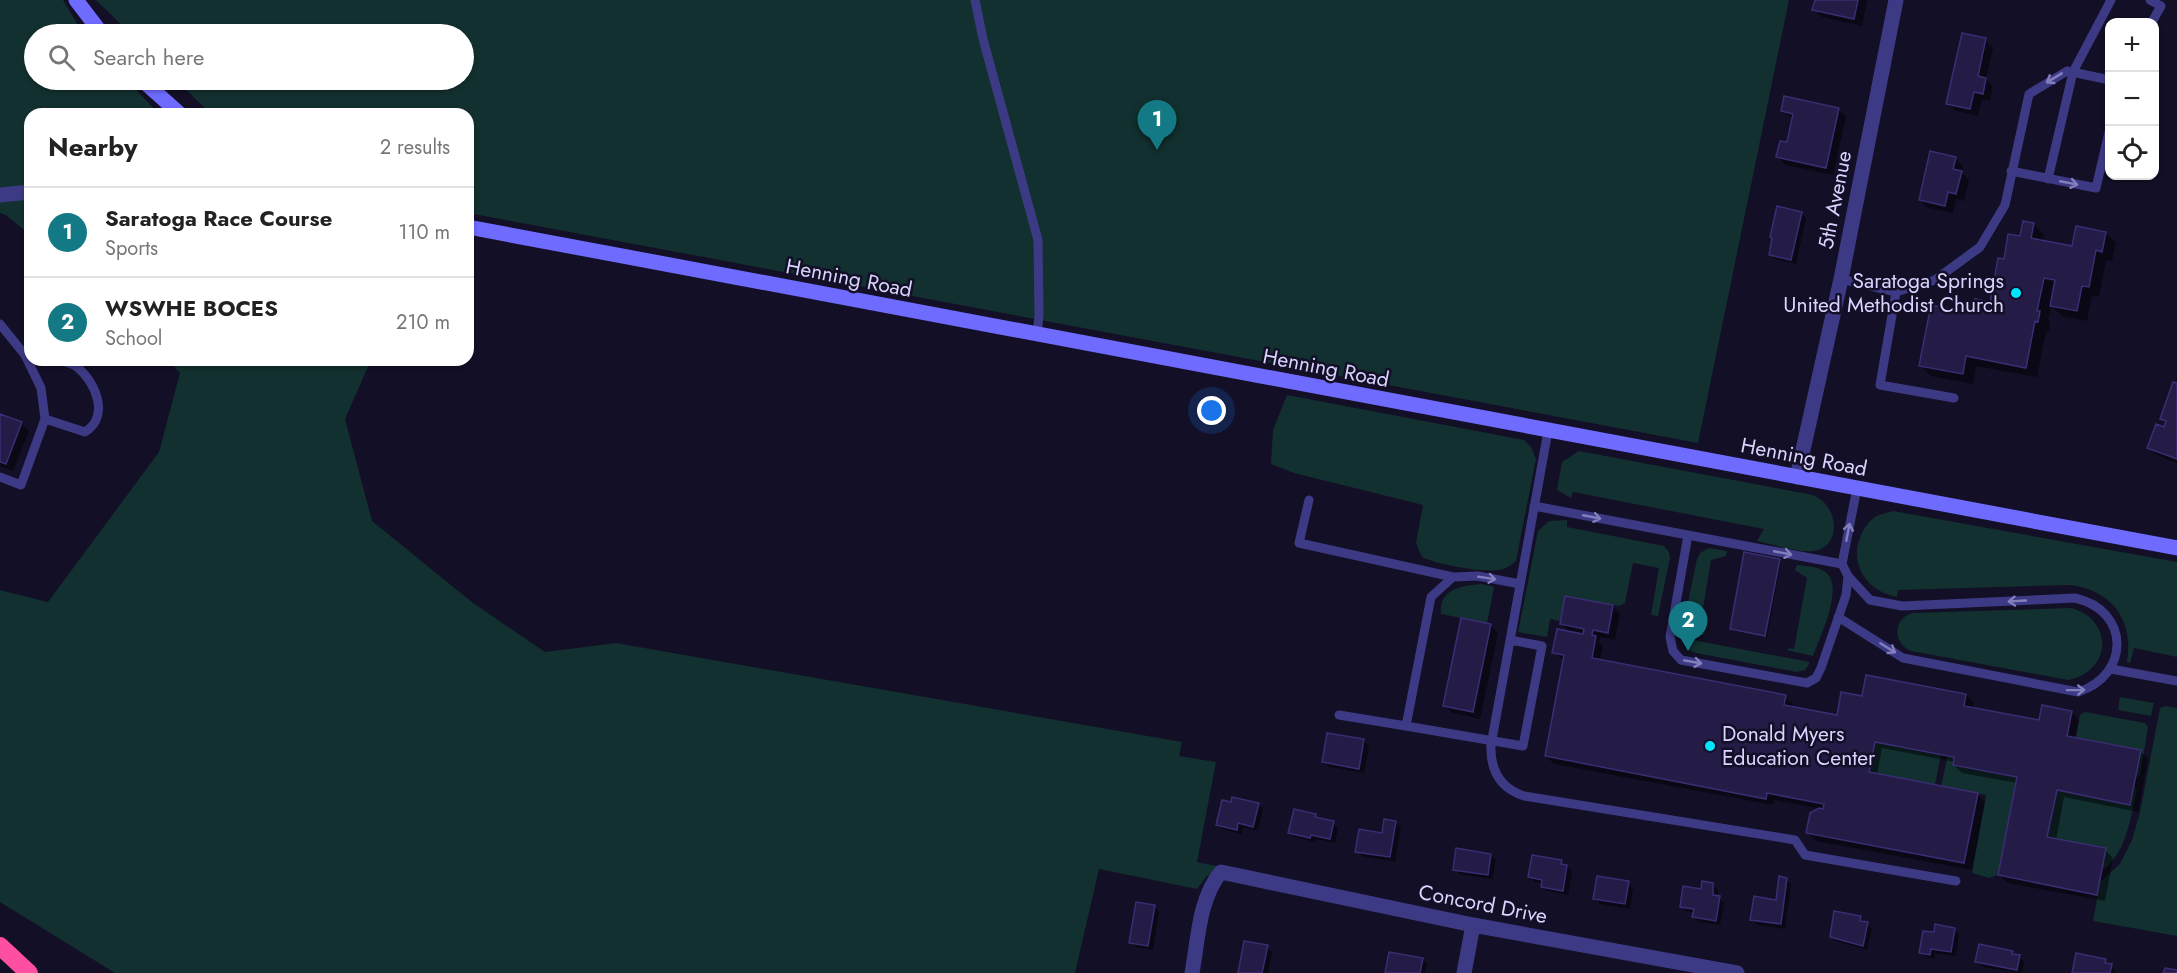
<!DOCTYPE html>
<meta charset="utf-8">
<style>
body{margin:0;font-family:Jost,sans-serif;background:#f6f6f6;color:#222}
.controls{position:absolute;right:18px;top:18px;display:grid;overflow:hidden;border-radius:12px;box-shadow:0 2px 4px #0004}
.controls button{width:54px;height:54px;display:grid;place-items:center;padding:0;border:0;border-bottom:2px solid #e0e0e0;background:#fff;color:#222;font:30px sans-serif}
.you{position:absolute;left:1212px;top:411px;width:21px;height:21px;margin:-15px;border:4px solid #fff;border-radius:50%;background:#1a73e8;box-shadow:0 0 0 9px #1a73e833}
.badge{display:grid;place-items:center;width:39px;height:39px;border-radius:50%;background:#137a85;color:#fff;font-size:20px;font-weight:700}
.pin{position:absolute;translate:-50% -50px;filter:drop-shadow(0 2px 3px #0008)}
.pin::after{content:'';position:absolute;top:32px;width:21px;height:18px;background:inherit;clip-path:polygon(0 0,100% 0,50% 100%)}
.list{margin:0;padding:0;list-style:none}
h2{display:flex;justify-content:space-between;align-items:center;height:78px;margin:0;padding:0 24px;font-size:26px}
h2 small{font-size:20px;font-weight:400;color:#767676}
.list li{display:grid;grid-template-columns:39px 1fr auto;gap:18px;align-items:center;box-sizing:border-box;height:90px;padding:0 24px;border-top:2px solid #e0e0e0}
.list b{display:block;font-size:22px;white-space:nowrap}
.list p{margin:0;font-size:20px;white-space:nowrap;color:#767676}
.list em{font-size:20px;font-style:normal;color:#767676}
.icon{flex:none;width:33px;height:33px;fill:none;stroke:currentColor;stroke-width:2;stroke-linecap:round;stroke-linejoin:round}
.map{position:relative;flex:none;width:2177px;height:973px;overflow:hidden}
.search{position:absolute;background:#fff;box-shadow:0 2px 4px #0004;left:24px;top:24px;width:450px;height:66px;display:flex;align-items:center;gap:15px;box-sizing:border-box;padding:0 21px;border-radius:33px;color:#767676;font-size:22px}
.panel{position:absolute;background:#fff;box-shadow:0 2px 4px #0004;left:24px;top:108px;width:450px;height:258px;border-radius:18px}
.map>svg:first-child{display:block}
</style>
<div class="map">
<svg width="2177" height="973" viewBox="0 0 2177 973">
<rect width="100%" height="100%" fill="#130f26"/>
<path fill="#12302f" d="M0 0H63L78 25 87 34H34V80H127L159 114H30V235L6 215 0 213Z
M96 0H1789L1698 443 468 213V114H211L176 80H464V34H131Z
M168 360H371L345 419 372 521 473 603 545 652 616 643 1182 742 1179 756 1216 762 1197 862 1221 867 1206 877 1197 889 1099 869 1075 973H115L0 902V590L48 602 159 452 180 373Z
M1287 395 1524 440 1531 447 1536 459 1516 561C1512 564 1508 567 1504 569 1486 574 1438 565 1422 557L1416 543 1423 505 1294 473 1271 464 1273 430Z
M1579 451 1813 495C1841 507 1841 548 1813 551 1801 553 1770 544 1757 541L1764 529 1573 492 1571 498 1557 490 1562 462Z
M1893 511 2177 562V657L2134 648 2130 663 2127 662C2134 620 2112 590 2070 585L1898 590 1897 597C1868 592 1848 565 1861 535 1864 528 1869 521 1875 517 1880 514 1887 513 1893 511Z
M1567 520V527L1664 546 1669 552 1670 558 1658 616 1651 615 1659 568 1633 563 1625 603 1619 606 1566 596 1560 621 1550 619 1547 637 1518 632 1538 531 1549 521Z
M1709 548 1727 551 1726 556 1711 560 1699 632 1705 633V635L1682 631 1697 559 1700 553Z
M1797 565C1804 566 1813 566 1820 569 1849 579 1820 636 1813 656L1787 650 1789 648 1794 649 1807 578 1795 570Z
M1482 584 1494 587 1487 623 1441 614C1438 589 1463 585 1482 584Z
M2071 608C2114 619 2112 672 2068 680L1911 651C1893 643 1892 620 1912 613Z
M1682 638 1810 662 1805 670 1797 672 1696 653 1688 650Z
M2120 697 2154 703 2151 716 2118 710Z
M2165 706 2177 708V936L2093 921 2100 882 2120 864 2132 840 2140 812 2160 708Z
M2085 712 2145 723 2148 727 2140 775 2136 777 2141 750 2076 737 2080 715Z
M1875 742 1941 754 1935 785 1869 772Z
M1948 755 1954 757 1953 765 2017 777 1998 875 1989 878 1972 873 1986 795 1941 786Z
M2134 787 2137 790C2130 819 2127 852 2102 871L2106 848 2047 837 2057 790 2130 805Z"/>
<path fill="#0007" d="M1816 0H1867L1862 26 1822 17 1814 9Z
M1985 40 1993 48 1986 79 1993 87 1990 101 1982 99 1978 116 1956 111 1948 104Z
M1838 109 1846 117 1833 175 1785 165 1778 157 1788 144 1794 119 1782 111Z
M1955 158 1963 166 1962 173 1969 180 1964 201 1956 199 1953 213 1928 208 1920 200Z
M1801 213 1806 218 1796 264 1775 259 1770 254Z
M2033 224 2044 235 2042 242 2073 248 2105 233 2116 243 2112 261 2106 260 2099 297 2092 295 2087 321 2062 316 2051 305 2048 320 2050 323 2049 331H2046L2037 377 1976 366 1973 384 1931 376 1921 366 1974 315 1991 304 2005 260Z
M2177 385V463L2157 455 2149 448 2165 429 2166 424 2161 419Z
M0 415 21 423 29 431 13 471 0 466Z
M1779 560 1781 562 1767 637 1734 631 1731 629Z
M1612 606 1620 614 1615 640 1600 637 1599 642 1603 645 1600 661 1785 697 1793 704 1792 708 1838 717 1863 697 1966 695 1974 703 1972 709 2040 722 2071 712 2079 720 2075 739 2140 751 2148 759 2138 812 2064 797 2056 840 2105 850 2113 858 2105 901 2007 883 2000 875 2017 783 1962 773 1954 765 1955 762 1882 748 1877 775 1977 794 1985 802 1972 870 1816 841 1808 833 1821 809 1775 800 1773 805 1554 764 1546 756 1565 661 1553 652 1571 633 1562 624Z
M1490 625 1498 633 1480 719 1453 713 1445 706Z
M1364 741 1369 746 1364 773 1329 767 1324 762Z
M1258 804 1263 809 1258 831 1243 827 1242 834 1223 829 1218 824Z
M1315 815 1320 820 1333 823 1338 828 1335 843 1316 839 1315 842 1295 837 1290 832Z
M1396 823 1401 828 1395 862 1362 856 1357 851 1383 834Z
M1491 855 1496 860 1492 879 1459 874 1454 869Z
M1561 861 1572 871 1568 895 1547 891 1542 886 1543 883 1535 882 1530 877Z
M1786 879 1791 884 1785 929 1757 925 1752 920 1777 901Z
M1628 883 1633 888 1630 909 1600 904 1595 899Z
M1712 885 1718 890 1717 897 1724 903 1720 925 1699 922 1694 917 1695 913 1686 911 1681 906Z
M1154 907 1159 912 1153 950 1136 947 1131 942Z
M1860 918 1872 929 1867 950 1836 941 1831 936Z
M1954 929 1959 934 1956 956 1935 953V959L1926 957 1921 952 1935 934Z
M1267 947 1272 952 1268 973H1239Z
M2012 952 2024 962 2022 973 1982 967 1977 962Z
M1422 959 1427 964 1425 973H1387Z
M2105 961 2116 971V973H2074Z"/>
<path fill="#241b47" stroke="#3b2d73" stroke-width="1.5" d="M1815 0H1858L1854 19 1812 10Z
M1962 33 1986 38 1978 76 1986 78 1983 94 1974 92 1970 109 1946 104Z
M1784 96 1839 108 1826 168 1776 157 1780 141 1787 142 1793 114 1781 111Z
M1930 151 1956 157 1953 169 1962 171 1956 194 1948 192 1945 206 1919 200Z
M1777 206 1802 212 1791 260 1769 255 1772 238 1770 237Z
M2023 221 2034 223 2031 238 2072 246 2076 226 2106 232 2102 252 2096 250 2089 287 2082 286 2077 311 2050 306 2055 280 2044 278 2037 311H2040L2038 322 2035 321 2026 368 1966 356 1963 374 1919 366 1931 305 1972 313 1975 299 1990 302 1998 258 2004 259 2008 234 2020 236Z
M2173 382 2177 383V459L2147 448 2156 424 2164 427 2166 421 2160 419Z
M0 414 22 422 6 464 0 462Z
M1744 552 1780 559 1765 636 1730 629Z
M1565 596 1613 605 1608 633 1593 630 1592 635 1596 636 1592 658 1786 695 1784 705 1837 715 1841 692 1862 696 1866 675 1966 694 1964 706 2039 720 2042 705 2072 711 2067 736 2141 750 2130 805 2057 790 2047 837 2106 848 2097 895 1998 875 2017 777 1953 765 1954 757 1875 742 1869 772 1978 793 1964 863 1806 833 1810 813 1819 808 1823 809 1824 804 1767 793 1766 799 1545 756 1564 655 1552 653 1557 629 1583 634 1584 629 1560 624Z
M1461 618 1491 624 1473 712 1443 706Z
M1327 733 1364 739 1359 769 1322 762Z
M1232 797 1259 803 1253 827 1238 823 1237 830 1216 825 1222 800 1231 802Z
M1294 809 1316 814 1315 817 1334 821 1330 839 1311 835 1310 838 1288 833Z
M1384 819 1396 821 1390 857 1355 852 1359 829 1382 833Z
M1456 848 1491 854 1488 875 1453 870Z
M1532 855 1562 860 1561 864 1567 865 1563 891 1541 887 1542 880 1528 877Z
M1597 876 1629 881 1625 904 1593 899Z
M1779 876 1787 878 1781 924 1750 920 1754 896 1776 900Z
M1702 881 1713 883V895L1720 896 1716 921 1692 917 1694 909 1680 907 1683 886 1701 889Z
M1136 902 1155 905 1148 946 1129 943Z
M1834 911 1861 916 1860 921 1868 922 1863 946 1830 937Z
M1935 924 1955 928 1951 952 1931 949 1930 955 1919 953 1923 931 1934 932Z
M1244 941 1268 945 1262 973H1238Z
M1979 944 2013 951 2012 954 2020 955 2017 970 1975 962Z
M1389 952 1423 958 1420 973H1385Z
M2076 953 2106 959 2105 963 2112 964 2110 973H2072Z
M2165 968 2177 970V973H2163Z"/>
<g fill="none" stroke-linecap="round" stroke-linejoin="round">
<path stroke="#3d3a85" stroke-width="9" d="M975 0 983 39 1038 240 1039 315 1037 335
M2150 0 2161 6 2152 22
M2011 171 2096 188 2110 128
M2048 179 2073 72 2111 0
M1841 279 1896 292 1935 280 1980 247 2005 205 2029 94 2067 71 2110 80
M1896 292 1880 385 1954 398
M0 324 25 355 41 388 45 419 21 485 0 477
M45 419 85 432C110 417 96 382 77 367 71 362 62 361 55 360
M1548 431 1491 745C1490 770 1500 788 1524 796L1795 840 1805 855 1956 881
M1309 500 1299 543 1453 577 1478 576 1520 584
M1534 506 1842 564
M1688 535 1670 637 1673 651 1681 660 1807 683 1816 678 1821 668 1846 595 1848 576 1842 564 1857 488
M1453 577 1431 597 1406 726 1523 746 1542 646 1510 640
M1838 617 1903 658 2078 692C2131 675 2130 610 2075 598L1902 606 1870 600 1848 576
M2111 669 2177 681
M1339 715 1406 726"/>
<path stroke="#3d3a85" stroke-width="15" d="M0 195 30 192
M1797 477 1841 279 1896 0
M1192 973C1198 940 1199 898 1221 872L1473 925 1737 973
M1464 973 1473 925"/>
<path stroke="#6f6bff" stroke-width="15" d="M76 0 102 34
M142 80 180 114
M468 227 2177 548"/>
<path stroke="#ff4fa3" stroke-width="18" d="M0 946 29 973"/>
</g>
<defs><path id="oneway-shaft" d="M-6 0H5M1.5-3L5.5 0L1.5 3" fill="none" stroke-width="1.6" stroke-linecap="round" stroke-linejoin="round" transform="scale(1.5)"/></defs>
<g stroke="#837fbc">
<use href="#oneway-shaft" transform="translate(2054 78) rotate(149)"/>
<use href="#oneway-shaft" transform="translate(2069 183) rotate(11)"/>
<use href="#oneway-shaft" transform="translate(1592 517) rotate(11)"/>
<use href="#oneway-shaft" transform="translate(1848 532) rotate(-79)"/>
<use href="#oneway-shaft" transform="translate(1783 553) rotate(11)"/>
<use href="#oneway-shaft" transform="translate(1487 578) rotate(9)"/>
<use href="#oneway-shaft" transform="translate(2017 601) rotate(177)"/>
<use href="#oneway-shaft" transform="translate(1888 648) rotate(32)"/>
<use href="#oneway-shaft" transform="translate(1693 662) rotate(10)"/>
<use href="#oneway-shaft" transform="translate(2076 690) rotate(-1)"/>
</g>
<g fill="#00e5ff" stroke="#130f26" stroke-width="2">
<circle cx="2016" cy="293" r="6"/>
<circle cx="1710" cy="746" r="6"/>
</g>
<g text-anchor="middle" stroke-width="5" stroke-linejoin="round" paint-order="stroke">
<g font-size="21" fill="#d9d4ff" stroke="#130f26">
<text transform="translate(1835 200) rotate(-79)" y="7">5th Avenue</text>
<text transform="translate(849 278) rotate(11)" y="7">Henning Road</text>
<text transform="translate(1326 368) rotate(11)" y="7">Henning Road</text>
<text transform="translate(1804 457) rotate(11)" y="7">Henning Road</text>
<text transform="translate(1483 904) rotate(11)" y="7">Concord Drive</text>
</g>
<g font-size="21" fill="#d9d4ff" stroke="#130f26" text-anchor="end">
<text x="2004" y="288">Saratoga Springs<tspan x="2004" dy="24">United Methodist Church</tspan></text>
<text x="1722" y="741" text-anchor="start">Donald Myers<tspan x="1722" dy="24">Education Center</tspan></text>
</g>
</g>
</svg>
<div class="controls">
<button>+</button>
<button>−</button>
<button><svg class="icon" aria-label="locate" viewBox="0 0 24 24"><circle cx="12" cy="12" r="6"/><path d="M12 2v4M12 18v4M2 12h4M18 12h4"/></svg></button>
</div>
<div class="you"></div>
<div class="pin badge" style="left:1157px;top:150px">1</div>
<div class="pin badge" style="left:1688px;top:651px">2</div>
<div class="search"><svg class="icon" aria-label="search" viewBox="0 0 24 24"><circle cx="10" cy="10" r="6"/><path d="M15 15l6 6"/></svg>Search here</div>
<section class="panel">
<h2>Nearby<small>2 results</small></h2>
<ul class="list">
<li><span class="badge">1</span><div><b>Saratoga Race Course</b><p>Sports</p></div><em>110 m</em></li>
<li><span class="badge">2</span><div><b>WSWHE BOCES</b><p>School</p></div><em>210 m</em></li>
</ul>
</section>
</div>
